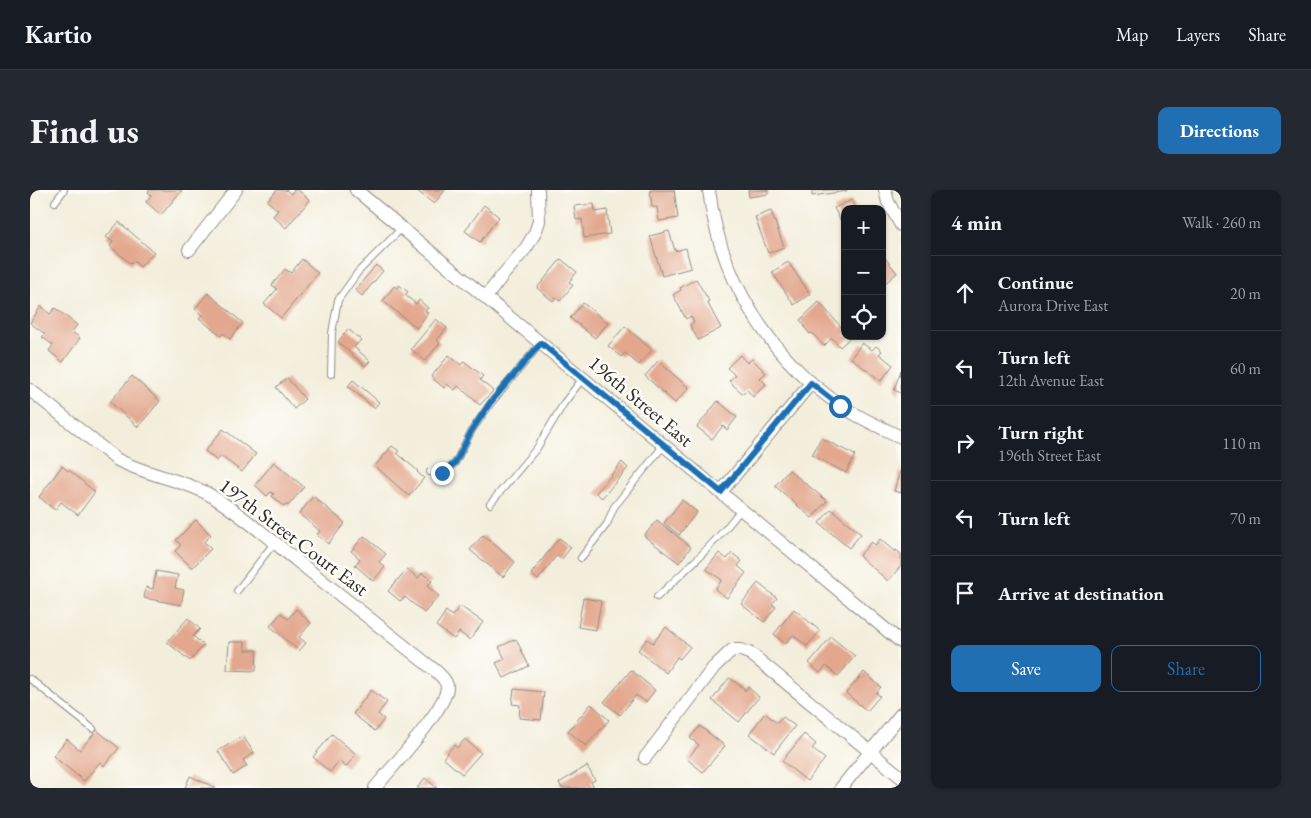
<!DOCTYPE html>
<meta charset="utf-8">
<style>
body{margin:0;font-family:"EB Garamond",serif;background:#242831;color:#f1f3f6}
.controls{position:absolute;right:15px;top:15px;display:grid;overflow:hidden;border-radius:10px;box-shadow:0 1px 4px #0004}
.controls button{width:45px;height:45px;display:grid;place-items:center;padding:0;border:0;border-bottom:1px solid #363941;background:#171b24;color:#f1f3f6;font:25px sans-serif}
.stop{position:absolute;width:15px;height:15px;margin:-11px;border:4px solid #1f6fb2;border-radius:50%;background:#fff}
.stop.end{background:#1f6fb2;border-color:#fff;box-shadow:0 1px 5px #0008}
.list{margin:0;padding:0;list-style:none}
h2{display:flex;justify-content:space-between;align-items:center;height:65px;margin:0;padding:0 20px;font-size:21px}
h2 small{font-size:16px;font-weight:400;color:#9ea1a6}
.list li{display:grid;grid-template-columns:32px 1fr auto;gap:15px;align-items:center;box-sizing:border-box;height:75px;padding:0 20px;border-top:1px solid #363941}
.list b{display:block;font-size:19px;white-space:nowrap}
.list p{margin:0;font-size:16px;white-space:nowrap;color:#9ea1a6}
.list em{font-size:16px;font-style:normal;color:#9ea1a6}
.actions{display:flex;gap:10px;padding:15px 20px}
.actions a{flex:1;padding:11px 0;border:1px solid #1f6fb2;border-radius:10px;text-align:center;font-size:18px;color:#1f6fb2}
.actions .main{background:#1f6fb2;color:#fff}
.icon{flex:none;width:28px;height:28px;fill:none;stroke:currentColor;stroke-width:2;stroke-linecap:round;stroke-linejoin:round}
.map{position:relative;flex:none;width:871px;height:598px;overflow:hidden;border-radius:10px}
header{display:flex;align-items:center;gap:30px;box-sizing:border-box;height:70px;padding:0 25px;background:#171b24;border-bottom:1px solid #363941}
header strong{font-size:24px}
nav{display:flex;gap:28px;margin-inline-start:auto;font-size:18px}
.intro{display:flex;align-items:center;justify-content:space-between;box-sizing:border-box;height:120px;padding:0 30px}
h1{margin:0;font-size:35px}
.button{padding:12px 22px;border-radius:10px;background:#1f6fb2;color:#fff;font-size:18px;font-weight:700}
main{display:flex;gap:30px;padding:0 30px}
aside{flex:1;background:#171b24;border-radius:10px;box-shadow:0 1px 4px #0004}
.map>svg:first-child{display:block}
</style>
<header>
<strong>Kartio</strong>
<nav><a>Map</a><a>Layers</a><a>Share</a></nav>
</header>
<div class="intro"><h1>Find us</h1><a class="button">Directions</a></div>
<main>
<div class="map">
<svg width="871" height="598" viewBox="0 0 871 598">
<rect width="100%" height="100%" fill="#fdfcf7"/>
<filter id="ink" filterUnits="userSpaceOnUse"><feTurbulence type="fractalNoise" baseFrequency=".02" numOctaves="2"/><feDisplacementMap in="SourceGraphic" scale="10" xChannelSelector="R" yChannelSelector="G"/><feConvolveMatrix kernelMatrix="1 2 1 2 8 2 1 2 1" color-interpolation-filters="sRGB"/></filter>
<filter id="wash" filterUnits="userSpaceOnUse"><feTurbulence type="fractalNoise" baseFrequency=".0096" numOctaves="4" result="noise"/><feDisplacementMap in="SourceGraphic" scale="20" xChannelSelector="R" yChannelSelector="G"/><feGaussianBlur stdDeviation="1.12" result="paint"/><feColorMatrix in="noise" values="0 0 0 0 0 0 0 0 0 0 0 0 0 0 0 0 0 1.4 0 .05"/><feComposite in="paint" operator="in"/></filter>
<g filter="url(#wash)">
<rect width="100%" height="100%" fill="#f3eedb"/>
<g id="blocks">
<path fill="#e3a78e" d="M120 0H152L131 25 116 12 121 5 118 2Z
M247 0H256L261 4 264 0H268L280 10 256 38 243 26 248 20 237 11Z
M386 0H415L404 14Z
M620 0H644L648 28 629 31 627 17H622Z
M718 0H738V4L719 7Z
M782 0H817V1L782 6Z
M822 10 826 19H815V39L804 18Z
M564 14 565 22 577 20 580 44 554 48 552 29 546 30 544 16Z
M454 15 469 27 450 52 435 41Z
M741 21 754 57 738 63 725 27Z
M89 32 124 62 110 77 104 71 101 74 80 56 83 52 76 47Z
M639 41 645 61 656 58 661 78 632 86 620 46Z
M852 64 867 83 852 96Z
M272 69 288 83 251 128 234 114 247 99 242 95 255 79 261 83Z
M531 69 547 82 539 92 543 95 530 111 526 108 523 111 507 98Z
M758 72 780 104 764 115 742 82Z
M346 75 353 81 332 106 325 100Z
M666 89 679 111 677 112 691 138 668 150 660 135 664 132 661 126 656 129 643 105 651 100 650 98Z
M369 95 378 102 375 105 386 114 389 110 398 118 395 121 398 123 387 138 353 111 364 96 367 98Z
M178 103 213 133 200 149 193 143 191 146 169 128 172 125 165 119Z
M789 112 812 138 815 136V146H822L810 157 802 148 794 156 782 143 780 144 774 137 775 136 770 130Z
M553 113 578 133 565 148 540 128Z
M11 116 20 124 25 118 47 135 42 142 50 148 33 172 19 161 23 155 12 147 15 144 0 133Z
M406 129 417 138 407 150 410 153 395 171 381 159Z
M595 136 622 160 609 175 595 163 591 167 578 156Z
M318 139 331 150 324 157 340 171 335 176 308 152Z
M832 153 842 160 846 156 852 161 849 164 863 175 851 191 821 168Z
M419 165 431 175 434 171 453 186 450 190 463 201 450 215 428 196 425 200 417 194 414 198 401 187Z
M710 165 717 173 722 169 736 183 730 188 736 194 723 207 717 200 713 204 699 191 705 185 697 178Z
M628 171 659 198 645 213 615 186Z
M871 180V203L864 200Z
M102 186 130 211 108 237 80 212Z
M257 188 275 209 264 219 246 197Z
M323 190 349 212 344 218 318 196Z
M688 211 707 227 697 240 693 236 682 249 667 237Z
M193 239 226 264 212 282 191 266 187 271 175 261Z
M791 248 825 265 816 283 782 265Z
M362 256 369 261 367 263 388 281 387 282 394 288 379 306 345 276Z
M244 272 274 297 258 316 256 314 254 316 242 306 244 304 241 302 237 306 225 295Z
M592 272 598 278 572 308 566 303Z
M32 276 38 281 39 280 65 302 48 325 31 312 25 320 9 307Z
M871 278V303L864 301Z
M759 280 797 311 782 328 745 296Z
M283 306 315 333 298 354 287 345 290 341 269 324Z
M652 310 667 322 649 345 634 333Z
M801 319 831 344 819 358 789 333Z
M166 330 181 345 174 352 181 359 162 378 145 361 151 355 146 350Z
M627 330 661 357 649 373 614 346Z
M453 345 485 372 473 387 440 360Z
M334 346 356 364 349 372 355 377 343 391 325 375 330 369 321 361Z
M529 348 541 357 532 369 527 365 508 390 501 384Z
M850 349 865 362 866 360 871 364V376L858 391 829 366 841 352 845 355Z
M689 363 697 369 702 363 712 371 708 376 716 383 697 408 685 399 692 390 676 379Z
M377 379 388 388 392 383 402 391 397 396 409 406 394 423 375 407 370 411 358 401Z
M126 381 148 385 145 398 154 400 151 415 114 408 116 397 123 399Z
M728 393 747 408 742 414 746 417 734 432 711 414Z
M553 408 571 411 566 440 548 437Z
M430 416 453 432 440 450 429 442 424 449 406 436 416 421 422 426Z
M266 419 281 433 269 447 276 453 269 461 240 436 251 423 258 429Z
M764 419 790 441 777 456 763 445 755 454 744 444Z
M158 428 170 439 163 446 174 455 160 471 137 452Z
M636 437 660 457 650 469 647 467 636 483 608 460 617 449 623 453Z
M801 447 825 466 808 486 796 476 790 483 779 473Z
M486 449 499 476 474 488 466 473 475 469 469 457Z
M199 452H215V460H227L226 481 197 480Z
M601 480 625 500 616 512 606 505 590 525 574 512Z
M834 482 851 497 846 503 850 506 837 521 816 503Z
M699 488 714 498 715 501 718 497 729 507 709 532 682 510Z
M484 499 514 502 511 530 489 528 490 515 482 514Z
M341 500 357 512 348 524 354 529 345 541 323 524Z
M561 514 579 530 556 556 538 541Z
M735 523 747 533 753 527 765 536 744 563 719 544Z
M670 536 695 556 673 582 657 569 669 555 660 548Z
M67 540 89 558 74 576 70 572 54 591 23 566 37 549 50 560Z
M302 544 326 564 316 577 309 571 300 582 283 567Z
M774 544 786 554 782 559 795 569 777 591 752 571Z
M213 546 224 563 213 570 217 576 203 585 188 561Z
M435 549 451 563 432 584 413 568 424 555 427 558Z
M557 576 565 590 561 592 564 598H532L529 593Z
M160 586 186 598H155Z
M395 588 407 598H387Z"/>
</g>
</g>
<g filter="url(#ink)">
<use href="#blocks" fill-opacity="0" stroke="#8f8c83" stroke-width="1"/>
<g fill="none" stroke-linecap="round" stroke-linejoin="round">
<defs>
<path id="service" d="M25 12 34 0
M301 184 302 143 308 110 328 82 372 38
M400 282 412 283 425 273 442 240 461 213 511 153
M460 314 507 258 534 213 553 188
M551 368 577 334 584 317 634 255
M207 401 244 353
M627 407C657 379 687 352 711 319
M0 489 63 539"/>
<path id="minor" d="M326 0 871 452
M679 0C689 86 738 166 810 215 829 228 850 237 871 247
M855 0 858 12 871 35
M159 60 206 0
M456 107 472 86 496 58 505 43 509 31 508 0
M0 200 86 269C117 286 155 289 185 308 213 326 240 349 266 370 313 407 360 445 407 482 411 486 417 491 417 497 417 518 360 579 345 598
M691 302 781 193
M615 568 684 477 702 460H711L721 464 871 587
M811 598 871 524"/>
</defs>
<use href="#service" stroke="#8f8c83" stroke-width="8"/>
<use href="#minor" stroke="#8f8c83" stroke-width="14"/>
<use href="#service" stroke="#fff" stroke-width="6"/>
<use href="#minor" stroke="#fff" stroke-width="12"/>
</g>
</g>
<g fill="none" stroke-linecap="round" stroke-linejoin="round" filter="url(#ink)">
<path stroke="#1f6fb2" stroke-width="6" d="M412 283 425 273 442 240 460 213 511 153 691 302 781 193 810 216"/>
</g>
<g text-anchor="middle" stroke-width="5" stroke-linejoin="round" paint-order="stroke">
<g font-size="20" fill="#2b2b2b" stroke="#fdfcf7">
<text transform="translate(611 211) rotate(40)" y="7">196th Street East</text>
<text transform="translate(264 347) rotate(37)" y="7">197th Street Court East</text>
</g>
</g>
</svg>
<div class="controls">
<button>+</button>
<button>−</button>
<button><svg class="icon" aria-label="locate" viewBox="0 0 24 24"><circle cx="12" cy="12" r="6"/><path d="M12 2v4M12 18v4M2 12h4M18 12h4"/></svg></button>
</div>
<div class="stop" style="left:810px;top:216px"></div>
<div class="stop end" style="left:412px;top:283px"></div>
</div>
<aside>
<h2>4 min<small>Walk · 260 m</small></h2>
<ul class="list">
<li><svg class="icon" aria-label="ahead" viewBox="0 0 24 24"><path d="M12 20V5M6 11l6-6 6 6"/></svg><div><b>Continue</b><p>Aurora Drive East</p></div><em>20 m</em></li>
<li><svg class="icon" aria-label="left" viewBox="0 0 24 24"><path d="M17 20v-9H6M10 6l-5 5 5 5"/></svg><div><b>Turn left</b><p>12th Avenue East</p></div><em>60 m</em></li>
<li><svg class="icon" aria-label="right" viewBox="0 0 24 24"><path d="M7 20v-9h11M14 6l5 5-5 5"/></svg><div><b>Turn right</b><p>196th Street East</p></div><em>110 m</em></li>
<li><svg class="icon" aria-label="left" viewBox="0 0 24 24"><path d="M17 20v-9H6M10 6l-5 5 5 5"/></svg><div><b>Turn left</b></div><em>70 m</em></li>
<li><svg class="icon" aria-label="arrive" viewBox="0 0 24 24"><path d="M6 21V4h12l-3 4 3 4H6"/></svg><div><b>Arrive at destination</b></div></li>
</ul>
<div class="actions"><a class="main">Save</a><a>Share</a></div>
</aside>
</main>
